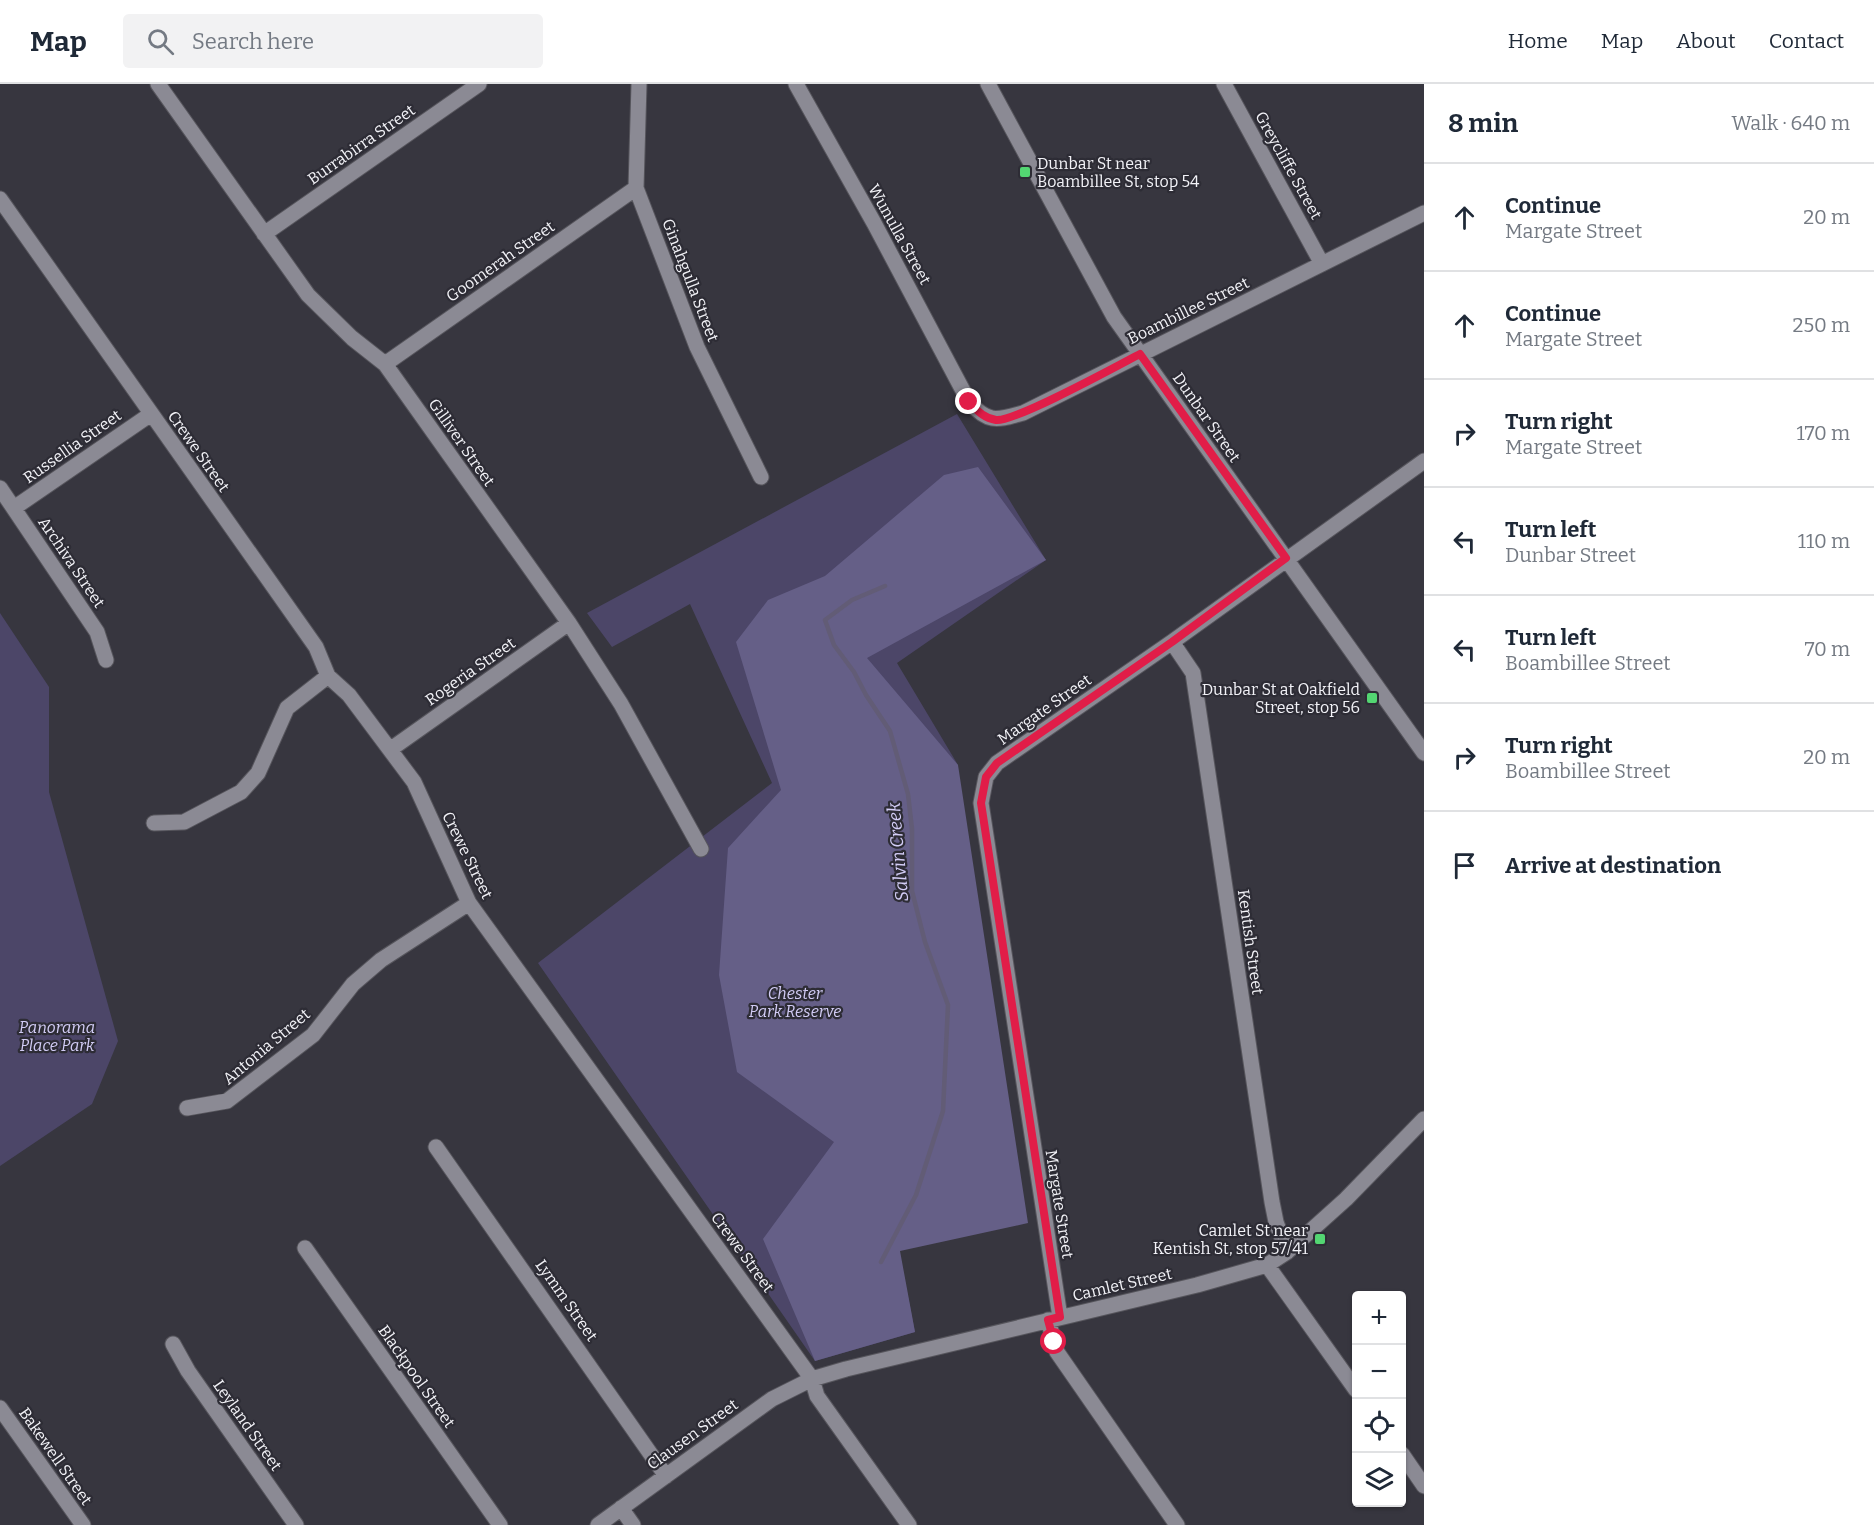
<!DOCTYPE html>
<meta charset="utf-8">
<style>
body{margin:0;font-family:Bitter,serif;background:#f2f2f3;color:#1f2937}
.controls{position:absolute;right:18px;bottom:18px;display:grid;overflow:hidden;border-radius:6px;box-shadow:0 2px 4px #0004}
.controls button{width:54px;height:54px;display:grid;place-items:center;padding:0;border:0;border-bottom:2px solid #e0e1e3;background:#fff;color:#1f2937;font:30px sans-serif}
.stop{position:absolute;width:18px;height:18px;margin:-14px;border:4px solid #e11d48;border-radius:50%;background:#fff}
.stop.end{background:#e11d48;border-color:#fff;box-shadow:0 2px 6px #0008}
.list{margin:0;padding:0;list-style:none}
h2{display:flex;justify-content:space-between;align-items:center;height:78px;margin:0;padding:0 24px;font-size:26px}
h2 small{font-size:20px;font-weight:400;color:#747a83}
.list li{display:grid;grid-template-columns:39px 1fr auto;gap:18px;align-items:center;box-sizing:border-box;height:108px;padding:0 24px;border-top:2px solid #e0e1e3}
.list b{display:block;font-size:22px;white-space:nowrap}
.list p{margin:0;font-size:20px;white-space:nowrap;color:#747a83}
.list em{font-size:20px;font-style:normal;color:#747a83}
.icon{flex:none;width:33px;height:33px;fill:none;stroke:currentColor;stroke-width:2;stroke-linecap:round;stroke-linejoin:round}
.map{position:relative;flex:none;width:1424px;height:1441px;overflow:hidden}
header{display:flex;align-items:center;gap:36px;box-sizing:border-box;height:84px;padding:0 30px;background:#fff;border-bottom:2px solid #e0e1e3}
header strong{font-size:28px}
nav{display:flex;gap:33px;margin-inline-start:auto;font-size:21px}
.search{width:420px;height:54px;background:#f2f2f3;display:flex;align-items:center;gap:15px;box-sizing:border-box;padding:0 21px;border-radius:6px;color:#747a83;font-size:22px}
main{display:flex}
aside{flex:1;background:#fff}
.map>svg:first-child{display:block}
</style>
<header>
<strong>Map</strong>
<div class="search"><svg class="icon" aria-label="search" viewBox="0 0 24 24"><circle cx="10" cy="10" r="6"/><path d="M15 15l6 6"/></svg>Search here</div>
<nav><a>Home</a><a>Map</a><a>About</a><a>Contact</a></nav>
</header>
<main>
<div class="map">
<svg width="1424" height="1441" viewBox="0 0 1424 1441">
<rect width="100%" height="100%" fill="#37363f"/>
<path fill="#4c4668" d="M957 330 1046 476 897 579 958 681 960 1141 899 1167 915 1248 815 1277 538 879 772 699 690 520 612 563 587 529Z
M0 529 49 603V708L118 957 92 1020 0 1082Z"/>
<path fill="#655f87" d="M978 383 1046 476 867 574 958 681 1028 1139 900 1167 915 1248 815 1277 763 1155 834 1058 737 988 719 891 728 764 781 706 736 558 768 516 825 492 944 391Z"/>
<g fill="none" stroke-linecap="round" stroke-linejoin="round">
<path stroke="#625c76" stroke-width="4.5" d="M881 1178 916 1111 943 1027 948 921 925 858 912 807V745L908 710 890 647 866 611 854 588 834 561 825 536 852 516 885 502"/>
<defs>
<path id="minor" d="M158 0 308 211 352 254 385 280 569 539 621 620 701 765
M639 0 636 104 697 263 761 393
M796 0 874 139 969 318C989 340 997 336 1023 329L1424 129
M988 0 1114 233 1424 669
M1224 0 1322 180
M0 115 316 563 328 592 349 611 414 698 469 819 812 1295 817 1312 909 1441
M264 150 479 0
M385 280 636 104
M0 404 97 548 106 576
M14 424 151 330
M1172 558 1193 589 1272 1118 1276 1138 1287 1168
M391 665 569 539
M154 739 184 738 241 708 258 689 287 624 328 592
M187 1024 227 1017 313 951 353 900 381 876 469 819
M436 1063 666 1392
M305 1164 500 1441
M1267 1181 1356 1306
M1060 1233 981 719 986 693 997 679 1172 558 1424 377
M1048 1236 1057 1268 1177 1441
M173 1260 188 1287 296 1441
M0 1324 83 1441
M1402 1370 1424 1402
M621 1424 633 1441
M598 1441 772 1315 812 1295 846 1285 1197 1201 1267 1181 1287 1168 1346 1115 1424 1035"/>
</defs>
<use href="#minor" stroke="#56555c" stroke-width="17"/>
<use href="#minor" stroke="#8b8a94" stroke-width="15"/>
</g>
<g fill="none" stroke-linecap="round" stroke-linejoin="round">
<path stroke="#e11d48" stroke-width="8" d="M969 318C977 326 983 334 996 336 1015 338 1117 282 1140 270L1286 474 1172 558 997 679 986 693 981 719 1060 1233 1048 1236 1054 1258"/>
</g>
<g fill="#53d672" stroke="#2d2c35" stroke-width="2">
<rect x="1019" y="82" width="12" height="12" rx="3"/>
<rect x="1366" y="608" width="12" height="12" rx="3"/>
<rect x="1314" y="1149" width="12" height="12" rx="3"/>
</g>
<g text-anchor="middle" stroke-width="4.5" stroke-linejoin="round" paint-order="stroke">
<g font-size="16" fill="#f2f2f7" stroke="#2d2c35">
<text transform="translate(361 60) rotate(-35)" y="6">Burrabirra Street</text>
<text transform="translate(1289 81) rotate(61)" y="6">Greycliffe Street</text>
<text transform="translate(900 150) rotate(61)" y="6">Wunulla Street</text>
<text transform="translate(500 177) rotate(-35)" y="6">Goomerah Street</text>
<text transform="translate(691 196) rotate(69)" y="6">Ginahgulla Street</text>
<text transform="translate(1188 226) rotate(-26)" y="6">Boambillee Street</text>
<text transform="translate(1207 333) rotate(55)" y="6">Dunbar Street</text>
<text transform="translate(462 358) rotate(55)" y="6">Gilliver Street</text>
<text transform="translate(72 362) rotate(-35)" y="6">Russellia Street</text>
<text transform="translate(199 367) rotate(55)" y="6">Crewe Street</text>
<text transform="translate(72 478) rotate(56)" y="6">Archiva Street</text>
<text transform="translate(470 587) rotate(-35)" y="6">Rogeria Street</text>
<text transform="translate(1044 625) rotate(-35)" y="6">Margate Street</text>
<text transform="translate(468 771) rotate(64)" y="6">Crewe Street</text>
<text transform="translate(1251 858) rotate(82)" y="6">Kentish Street</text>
<text transform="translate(266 962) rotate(-40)" y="6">Antonia Street</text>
<text transform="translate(1060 1120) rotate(81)" y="6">Margate Street</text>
<text transform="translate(743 1168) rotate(54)" y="6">Crewe Street</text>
<text transform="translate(1122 1200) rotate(-13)" y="6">Camlet Street</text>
<text transform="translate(567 1216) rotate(55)" y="6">Lymm Street</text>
<text transform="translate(417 1292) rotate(55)" y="6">Blackpool Street</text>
<text transform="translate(248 1341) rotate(55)" y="6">Leyland Street</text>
<text transform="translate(692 1350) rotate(-36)" y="6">Clausen Street</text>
<text transform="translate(56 1372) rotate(55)" y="6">Bakewell Street</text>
</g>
<g font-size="16" fill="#f2f2f7" stroke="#2d2c35" text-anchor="end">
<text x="1037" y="85" text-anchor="start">Dunbar St near<tspan x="1037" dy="18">Boambillee St, stop 54</tspan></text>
<text x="1360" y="611">Dunbar St at Oakfield<tspan x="1360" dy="18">Street, stop 56</tspan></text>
<text x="1308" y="1152">Camlet St near<tspan x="1308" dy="18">Kentish St, stop 57/41</tspan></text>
</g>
<g font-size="16" font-style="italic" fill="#d2ccf5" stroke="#2d2c35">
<text x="795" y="915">Chester<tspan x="795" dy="18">Park Reserve</tspan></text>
<text x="57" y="949">Panorama<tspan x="57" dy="18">Place Park</tspan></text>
</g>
<g font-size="18" font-style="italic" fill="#d3cdf6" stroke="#2d2c35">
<text transform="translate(898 768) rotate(-95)" y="6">Salvin Creek</text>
</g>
</g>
</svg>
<div class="controls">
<button>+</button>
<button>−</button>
<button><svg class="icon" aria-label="locate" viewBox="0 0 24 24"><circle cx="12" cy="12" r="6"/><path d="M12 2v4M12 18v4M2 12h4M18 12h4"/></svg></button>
<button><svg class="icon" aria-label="layers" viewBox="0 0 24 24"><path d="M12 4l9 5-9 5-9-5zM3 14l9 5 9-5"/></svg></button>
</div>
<div class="stop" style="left:1054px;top:1258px"></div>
<div class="stop end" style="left:969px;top:318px"></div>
</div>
<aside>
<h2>8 min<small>Walk · 640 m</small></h2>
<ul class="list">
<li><svg class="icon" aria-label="ahead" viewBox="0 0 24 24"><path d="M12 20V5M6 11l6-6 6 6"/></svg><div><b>Continue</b><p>Margate Street</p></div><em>20 m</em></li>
<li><svg class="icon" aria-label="ahead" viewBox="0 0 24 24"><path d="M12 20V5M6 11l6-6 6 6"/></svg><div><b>Continue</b><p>Margate Street</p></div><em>250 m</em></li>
<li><svg class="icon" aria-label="right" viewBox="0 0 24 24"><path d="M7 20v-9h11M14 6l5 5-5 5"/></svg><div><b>Turn right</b><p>Margate Street</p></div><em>170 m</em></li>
<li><svg class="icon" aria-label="left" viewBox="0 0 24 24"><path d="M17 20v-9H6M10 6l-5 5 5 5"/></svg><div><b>Turn left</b><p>Dunbar Street</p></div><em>110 m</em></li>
<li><svg class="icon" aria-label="left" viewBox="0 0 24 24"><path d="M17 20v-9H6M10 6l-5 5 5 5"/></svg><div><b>Turn left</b><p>Boambillee Street</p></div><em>70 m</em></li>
<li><svg class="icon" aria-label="right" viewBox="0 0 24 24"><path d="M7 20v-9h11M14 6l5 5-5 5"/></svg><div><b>Turn right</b><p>Boambillee Street</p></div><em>20 m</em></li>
<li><svg class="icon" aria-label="arrive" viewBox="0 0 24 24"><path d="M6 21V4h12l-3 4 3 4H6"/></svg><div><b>Arrive at destination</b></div></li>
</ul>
</aside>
</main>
